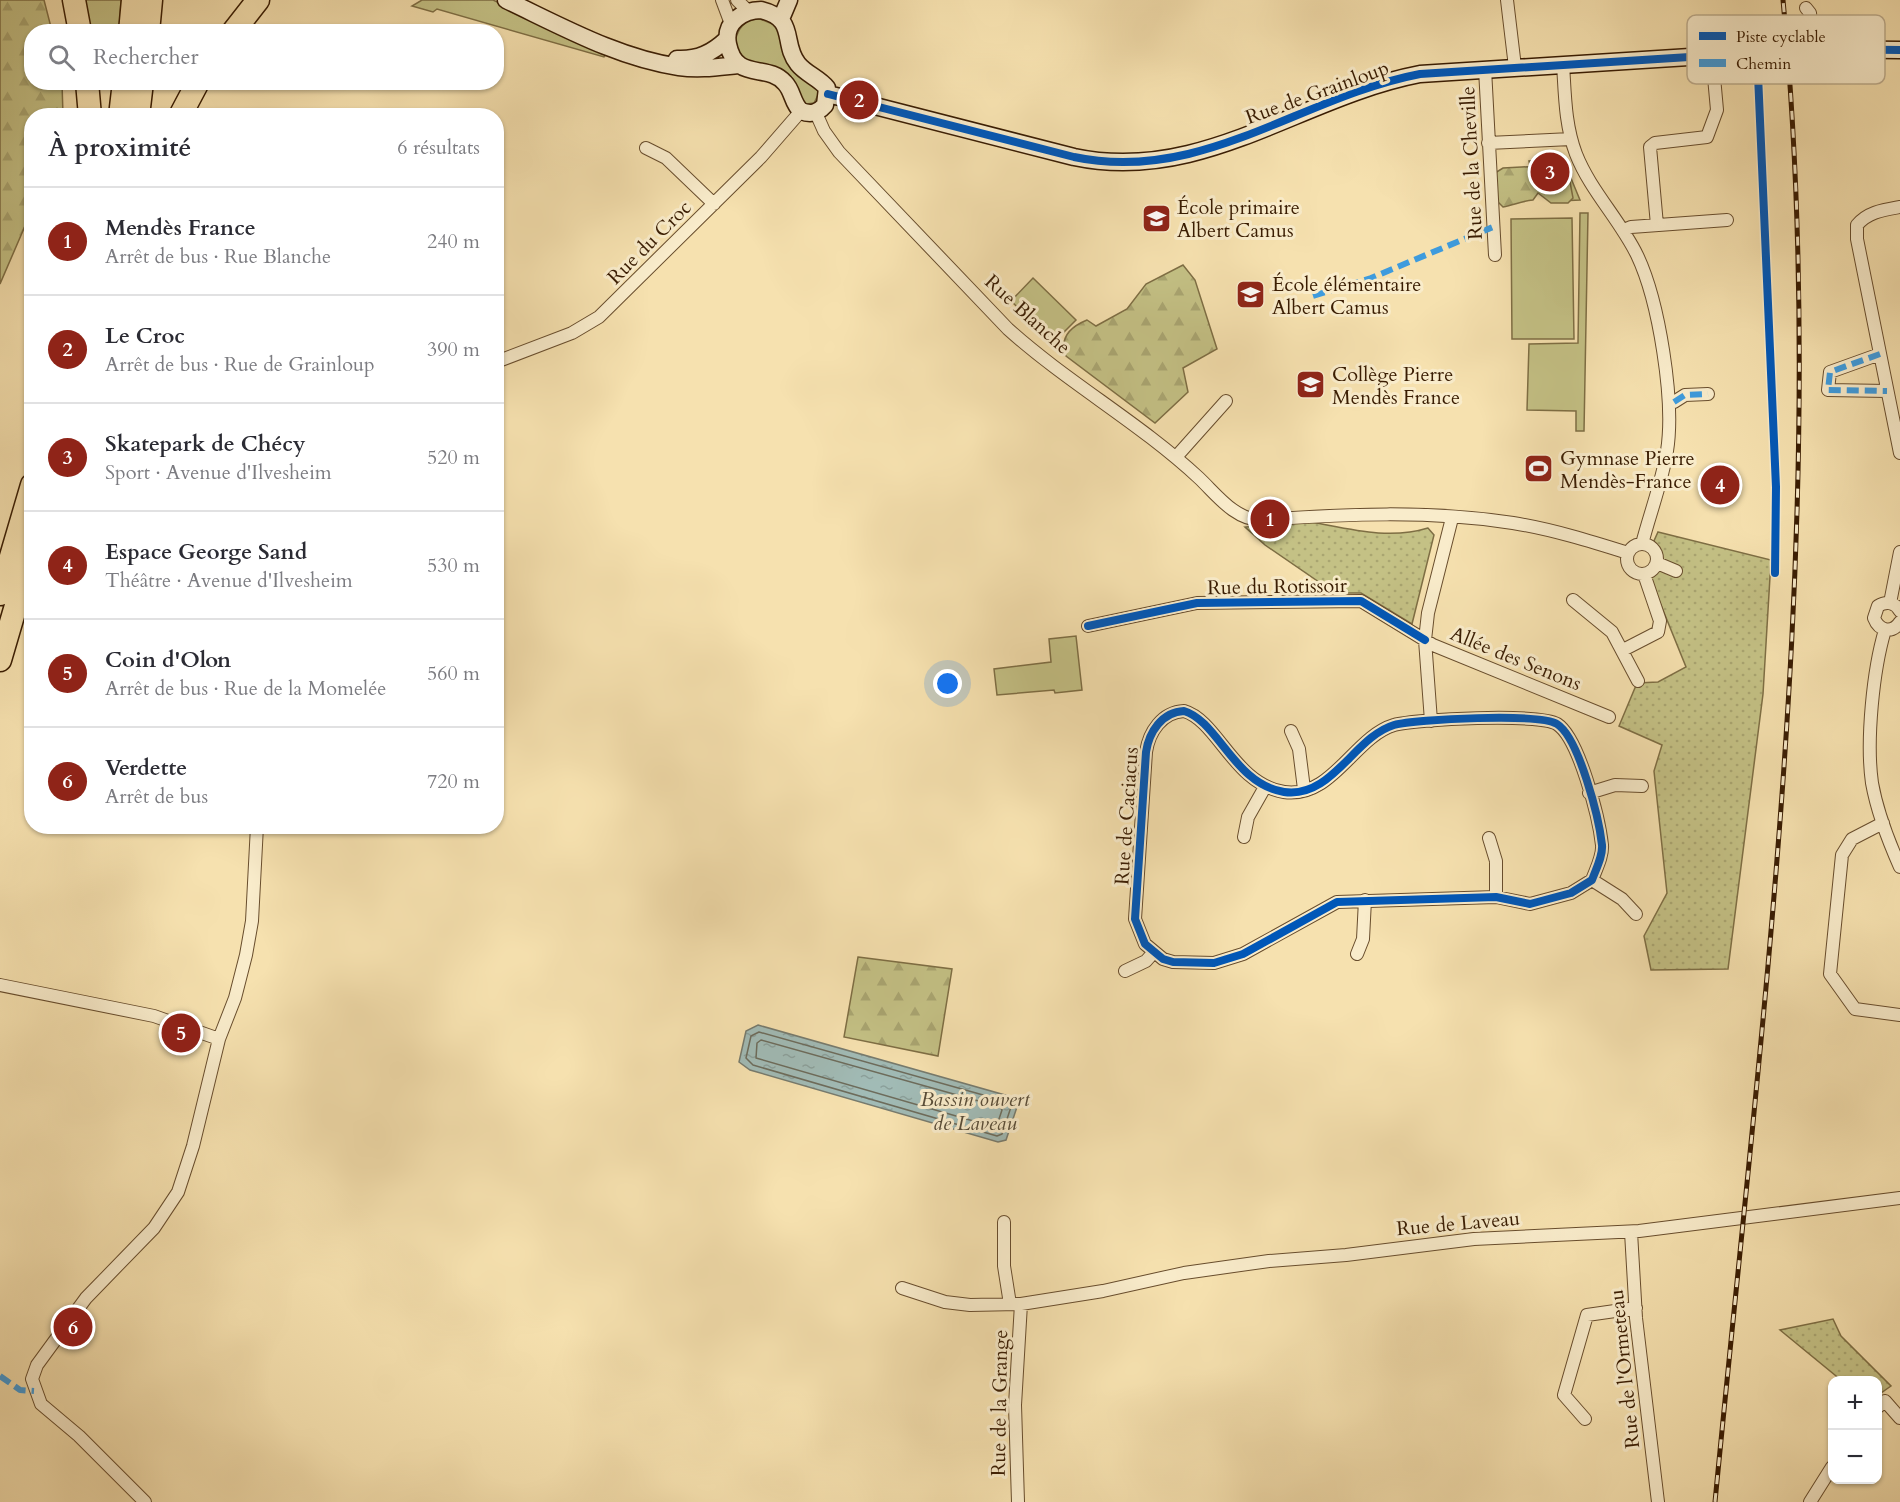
<!DOCTYPE html>
<html lang="fr">
<meta charset="utf-8">
<style>
body{margin:0;font-family:Cardo,serif;background:#f7f7f7;color:#2b2b33}
.controls{position:absolute;right:18px;bottom:18px;display:grid;overflow:hidden;border-radius:12px;box-shadow:0 2px 4px #0004}
.controls button{width:54px;height:54px;display:grid;place-items:center;padding:0;border:0;border-bottom:2px solid #e1e1e2;background:#fff;color:#2b2b33;font:30px sans-serif}
.you{position:absolute;left:948px;top:684px;width:21px;height:21px;margin:-15px;border:4px solid #fff;border-radius:50%;background:#1a73e8;box-shadow:0 0 0 9px #1a73e833}
.badge{display:grid;place-items:center;width:39px;height:39px;border-radius:50%;background:#8f2418;color:#fff;font-size:20px;font-weight:700}
.pin{position:absolute;translate:-50% -50%;border:3px solid #fff;box-shadow:0 2px 6px #0006}
.list{margin:0;padding:0;list-style:none}
h2{display:flex;justify-content:space-between;align-items:center;height:78px;margin:0;padding:0 24px;font-size:26px}
h2 small{font-size:20px;font-weight:400;color:#7c7c81}
.list li{display:grid;grid-template-columns:39px 1fr auto;gap:18px;align-items:center;box-sizing:border-box;height:108px;padding:0 24px;border-top:2px solid #e1e1e2}
.list b{display:block;font-size:22px;white-space:nowrap}
.list p{margin:0;font-size:20px;white-space:nowrap;color:#7c7c81}
.list em{font-size:20px;font-style:normal;color:#7c7c81}
.icon{flex:none;width:33px;height:33px;fill:none;stroke:currentColor;stroke-width:2;stroke-linecap:round;stroke-linejoin:round}
.map{position:relative;flex:none;width:1900px;height:1502px;overflow:hidden}
.search{position:absolute;background:#fff;box-shadow:0 2px 4px #0004;left:24px;top:24px;width:480px;height:66px;display:flex;align-items:center;gap:15px;box-sizing:border-box;padding:0 21px;border-radius:24px;color:#7c7c81;font-size:22px}
.panel{position:absolute;background:#fff;box-shadow:0 2px 4px #0004;left:24px;top:108px;width:480px;height:726px;border-radius:24px}
.map>svg:first-child{display:block}
</style>
<div class="map">
<svg width="1900" height="1502" viewBox="0 0 1900 1502">
<defs>
<pattern id="forest-firs" width="22" height="20" patternUnits="userSpaceOnUse" patternTransform="scale(1.5)"><rect width="22" height="20" fill="#c4c185"/><path d="M5 1l3.5 6h-7zM16 11l3.5 6h-7z" fill="#a9a571"/></pattern>
<pattern id="park-dots" width="8" height="8" patternUnits="userSpaceOnUse" patternTransform="scale(1.5)"><rect width="8" height="8" fill="#c4c185"/><path d="M2 2h.1M6 6h.1" fill="none" stroke="#a9a571" stroke-width="1.8" stroke-linecap="round"/></pattern>
<pattern id="water-ripples" width="26" height="14" patternUnits="userSpaceOnUse" patternTransform="scale(1.5)"><rect width="26" height="14" fill="#a1bbb6"/><path d="M2 4q2-2 4 0t4 0M15 11q2-2 4 0t4 0" fill="none" stroke="#8ba09b"/></pattern>
</defs>
<rect width="100%" height="100%" fill="#f6e1af"/>
<filter id="stains"><feTurbulence type="fractalNoise" baseFrequency=".00333" numOctaves="4"/><feColorMatrix values="0 0 0 0 .2 0 0 0 0 .09 0 0 0 0 .02 0 0 0 .5 -.17"/></filter>
<radialGradient id="worn" r=".72"><stop offset=".6" stop-color="#630" stop-opacity="0"/><stop offset="1" stop-color="#630" stop-opacity=".3"/></radialGradient>
<path fill="#c4c185" stroke="#7e6e44" stroke-width="1.5" d="M81 0H121L119 31H88Z
M422 0H493L607 53 604 57 437 9 433 12 412 6Z
M753 19H760L775 25 817 88 819 93 814 103 806 104 743 60 734 45C737 32 740 24 753 19Z
M1563 159 1580 200 1558 201 1533 183 1529 161Z
M1580 213H1588L1584 431H1576V411L1527 410 1529 344 1578 343Z
M1572 218 1574 339H1512L1511 219Z
M1033 278 1076 320 1054 342 1011 301Z
M1076 636 1082 690 1055 693 1054 690 997 695 994 669 1051 662 1049 639Z"/>
<path fill="url(#forest-firs)" stroke="#7e6e44" stroke-width="1.5" d="M0 0H44L52 31 32 32V82L62 83 63 115 32 116 31 212 0 284Z
M1543 166 1568 171 1573 198 1568 203H1551L1538 193 1533 200C1522 201 1514 205 1503 207L1497 201 1495 173 1503 168Z
M1183 265 1195 280 1217 349 1183 368 1188 392 1155 423 1066 356C1059 338 1070 327 1087 320L1096 326 1127 309 1146 284Z
M858 957 952 969 938 1056 844 1037Z"/>
<path fill="url(#park-dots)" stroke="#7e6e44" stroke-width="1.5" d="M1311 522C1350 529 1389 540 1428 528L1434 535 1412 624 1361 593H1335L1265 545 1245 527Z
M1658 532 1771 560 1763 694 1728 969 1651 970 1644 936 1667 893 1654 771 1662 745 1619 726 1637 683 1658 682 1686 667 1650 578 1658 571 1663 559 1659 548 1653 543Z
M1833 1319 1841 1336 1891 1386 1878 1395V1380H1841L1780 1330Z"/>
<path fill="url(#water-ripples)" stroke="#777b6e" stroke-width="1.5" d="M758 1025 1012 1097 1018 1104 1006 1140 998 1142 750 1070 739 1062 746 1031Z"/>
<g fill="none" stroke-linecap="round" stroke-linejoin="round">
<path stroke="#6d6c5c" stroke-width="1.5" d="M759 1032 1008 1102 1011 1107 1002 1134 997 1136 753 1065 746 1058 751 1036Z
M761 1040 1000 1107 1002 1110 997 1125 994 1127 756 1058 757 1043Z"/>
<defs>
<path id="street" d="M722 0 731 24
M737 0 748 11
M1507 0 1515 67
M1806 8 1810 13 1814 49
M1563 64C1565 95 1565 125 1576 154 1590 190 1620 220 1637 255 1659 301 1675 401 1667 451 1662 482 1650 513 1642 544
M1485 69 1495 255
M816 113 824 131 839 152 1008 329C1068 383 1140 423 1199 478 1217 495 1235 520 1261 520 1345 514 1429 510 1513 523 1551 529 1590 541 1628 553
M1488 143 1571 139
M646 148 666 158 714 204
M1900 207C1883 210 1868 212 1857 225V239L1900 453
M1657 225 1650 147 1655 143 1707 137 1717 110 1712 55
M1624 230 1631 227 1727 220
M1880 354 1830 372 1828 390 1887 391
M496 362 572 333 599 317 761 157 801 111
M1674 402 1685 395 1708 394
M1176 457 1226 401
M1627 559a15 15 0 1 1 30 0a15 15 0 1 1-30 0Z
M1657 563 1676 571
M1573 600 1612 632 1638 681
M1890 603 1900 552
M1900 611C1895 602 1886 601 1878 606L1874 618C1879 631 1892 634 1900 622
M1088 626 1197 603 1361 601 1433 645 1609 717
M1885 630C1873 670 1866 741 1872 783 1877 811 1888 840 1900 867
M1623 650 1658 632 1660 621 1644 574
M1184 711C1218 721 1234 784 1284 792 1332 799 1354 737 1394 725 1416 719 1540 713 1557 724 1579 738 1599 818 1602 845 1603 856 1596 869 1592 880L1571 893 1530 904 1496 897 1337 902 1243 954 1214 963 1173 962 1163 959 1145 944 1135 919 1146 752C1149 732 1162 712 1184 711Z
M1431 721 1425 640 1428 613 1452 518
M1291 731 1299 749 1304 789
M1589 793 1615 785 1642 786
M1883 823 1852 839 1842 855 1830 974 1855 1009 1900 1015
M1244 837 1248 817 1265 787
M1489 838 1496 861V897
M1592 880 1622 899 1636 914
M1357 954 1363 939 1365 900
M1125 971 1146 961 1153 953
M0 985 154 1016 219 1039
M1004 1222V1266L1010 1304
M1631 1232 1636 1318 1658 1502
M902 1288 945 1302 970 1305 1021 1304 1103 1291 1184 1273 1269 1261 1346 1255 1474 1239 1639 1231 1900 1198
M1878 1407 1885 1401 1900 1418
M1585 1419 1564 1395 1587 1315 1636 1308
M145 1502 79 1436 41 1404 32 1379 37 1365 86 1298 154 1228 178 1192 193 1146 219 1039 235 998 246 955 252 921 257 826
M1018 1502 1015 1405 1021 1304
M1810 1502 1832 1467"/>
<path id="secondary" d="M506 0C561 26 618 58 679 67 699 70 718 67 738 65
M761 10C798 19 781 43 798 64 806 74 819 78 827 88L825 105C818 113 811 115 801 111 792 103 793 91 785 83 767 62 736 83 728 44 726 34 728 26 736 19 743 13 751 10 761 10Z
M781 19 789 0
M677 59C698 60 712 53 727 39
M828 94 1074 157C1202 184 1300 97 1420 74L1814 49 1900 50"/>
<path id="highway" d="M74 0 80 32
M130 32 133 0
M148 32 151 0
M233 32 258 0
M87 82 90 116
M120 116 124 82
M138 116 142 82
M180 116 198 82
M0 594 32 485
M0 660 32 551"/>
</defs>
<use href="#street" stroke="#684d2d" stroke-width="14"/>
<use href="#secondary" stroke="#391c02" stroke-width="19"/>
<use href="#highway" stroke="#391c02" stroke-width="25"/>
<use href="#street" stroke="#f9eccb" stroke-width="12"/>
<use href="#secondary" stroke="#f9eccb" stroke-width="16"/>
<use href="#highway" stroke="#f6e1af" stroke-width="22"/>
<defs>
<path id="rail" d="M1715 1502C1763 1003 1831 502 1783 0"/>
</defs>
<use href="#rail" stroke="#391c02" stroke-width="5"/>
<use href="#rail" stroke="#f9eccb" stroke-width="3" stroke-dasharray="9" stroke-linecap="butt"/>
<path stroke="#3e9bdd" stroke-width="6" stroke-dasharray="12 6" stroke-linecap="butt" d="M1313 296 1371 278 1493 227
M1880 354 1830 372 1828 390 1887 391
M1674 402 1685 395 1708 394
M0 1376 20 1390 34 1391"/>
<defs>
<path id="cycleway" d="M1757 52 1776 487 1775 573
M828 94 1074 157C1202 184 1300 97 1420 74L1814 49 1900 50
M1088 626 1197 603 1361 601 1425 640
M1184 711C1218 721 1234 784 1284 792 1332 799 1354 737 1394 725 1416 719 1540 713 1557 724 1579 738 1599 818 1602 845 1603 856 1596 869 1592 880L1571 893 1530 904 1496 897 1337 902 1243 954 1214 963 1173 962 1163 959 1145 944 1135 919 1146 752C1149 732 1162 712 1184 711Z"/>
</defs>
<use href="#cycleway" stroke="#f9eccb" stroke-width="11"/>
<use href="#cycleway" stroke="#0057b8" stroke-width="8"/>
</g>
<defs>
<symbol id="school-square" viewBox="-11 -11 22 22"><rect x="-9" y="-9" width="18" height="18" rx="4" fill="#8f2418" stroke="#f9eccb"/><path d="M0-5L7-2L0 1L-7-2ZM-4 1L0 2.5L4 1V4Q0 6-4 4Z" fill="#fff"/></symbol>
<symbol id="stadium-square" viewBox="-11 -11 22 22"><rect x="-9" y="-9" width="18" height="18" rx="4" fill="#8f2418" stroke="#f9eccb"/><path d="M0-5a6.5 5 0 1 0 0 10a6.5 5 0 1 0 0-10ZM-3.5-1.8h7v3.6h-7Z" fill="#fff"/></symbol>
</defs>
<g fill-rule="evenodd">
<use href="#school-square" x="1140" y="202" width="33" height="33"/>
<use href="#school-square" x="1234" y="278" width="33" height="33"/>
<use href="#school-square" x="1294" y="368" width="33" height="33"/>
<use href="#stadium-square" x="1522" y="452" width="33" height="33"/>
</g>
<g text-anchor="middle" stroke-width="6" stroke-linejoin="round" paint-order="stroke">
<g font-size="20" fill="#391c02" stroke="#f9eccb">
<text transform="translate(1317 92) rotate(-20)" y="7">Rue de Grainloup</text>
<text transform="translate(1471 163) rotate(-93)" y="7">Rue de la Cheville</text>
<text transform="translate(649 242) rotate(-45)" y="7">Rue du Croc</text>
<text transform="translate(1028 314) rotate(42)" y="7">Rue Blanche</text>
<text transform="translate(1277 586) rotate(-1)" y="7">Rue du Rotissoir</text>
<text transform="translate(1516 658) rotate(22)" y="7">Allée des Senons</text>
<text transform="translate(1126 816) rotate(-86)" y="7">Rue de Caciacus</text>
<text transform="translate(1458 1223) rotate(-5)" y="7">Rue de Laveau</text>
<text transform="translate(1624 1369) rotate(-96)" y="7">Rue de l'Ormeteau</text>
<text transform="translate(999 1403) rotate(-89)" y="7">Rue de la Grange</text>
</g>
<g font-size="20" fill="#391c02" stroke="#f9eccb" text-anchor="start">
<text x="1177" y="214">École primaire<tspan x="1177" dy="23">Albert Camus</tspan></text>
<text x="1272" y="291">École élémentaire<tspan x="1272" dy="23">Albert Camus</tspan></text>
<text x="1332" y="381">Collège Pierre<tspan x="1332" dy="23">Mendès France</tspan></text>
<text x="1560" y="465">Gymnase Pierre<tspan x="1560" dy="23">Mendès-France</tspan></text>
</g>
<g font-size="21" font-style="italic" fill="#584c38" stroke="#f9eccb">
<text x="975" y="1106">Bassin ouvert<tspan x="975" dy="24">de Laveau</tspan></text>
</g>
</g>
<rect x="1687" y="15" width="198" height="69" rx="9" fill="#f9eccb" stroke="#bfae8f" stroke-width="1.5"/>
<rect x="1699" y="32" width="27" height="8" fill="#0057b8"/>
<rect x="1699" y="59" width="27" height="8" fill="#3e9bdd"/>
<g font-size="16" fill="#391c02">
<text x="1736" y="42">Piste cyclable</text>
<text x="1736" y="69">Chemin</text>
</g>
<rect width="100%" height="100%" filter="url(#stains)"/>
<rect width="100%" height="100%" fill="url(#worn)"/>
</svg>
<div class="controls">
<button>+</button>
<button>−</button>
</div>
<div class="you"></div>
<div class="pin badge" style="left:1270px;top:519px">1</div>
<div class="pin badge" style="left:859px;top:100px">2</div>
<div class="pin badge" style="left:1550px;top:172px">3</div>
<div class="pin badge" style="left:1720px;top:485px">4</div>
<div class="pin badge" style="left:181px;top:1033px">5</div>
<div class="pin badge" style="left:73px;top:1327px">6</div>
<div class="search"><svg class="icon" aria-label="search" viewBox="0 0 24 24"><circle cx="10" cy="10" r="6"/><path d="M15 15l6 6"/></svg>Rechercher</div>
<section class="panel">
<h2>À proximité<small>6 résultats</small></h2>
<ul class="list">
<li><span class="badge">1</span><div><b>Mendès France</b><p>Arrêt de bus · Rue Blanche</p></div><em>240 m</em></li>
<li><span class="badge">2</span><div><b>Le Croc</b><p>Arrêt de bus · Rue de Grainloup</p></div><em>390 m</em></li>
<li><span class="badge">3</span><div><b>Skatepark de Chécy</b><p>Sport · Avenue d'Ilvesheim</p></div><em>520 m</em></li>
<li><span class="badge">4</span><div><b>Espace George Sand</b><p>Théâtre · Avenue d'Ilvesheim</p></div><em>530 m</em></li>
<li><span class="badge">5</span><div><b>Coin d'Olon</b><p>Arrêt de bus · Rue de la Momelée</p></div><em>560 m</em></li>
<li><span class="badge">6</span><div><b>Verdette</b><p>Arrêt de bus</p></div><em>720 m</em></li>
</ul>
</section>
</div>
